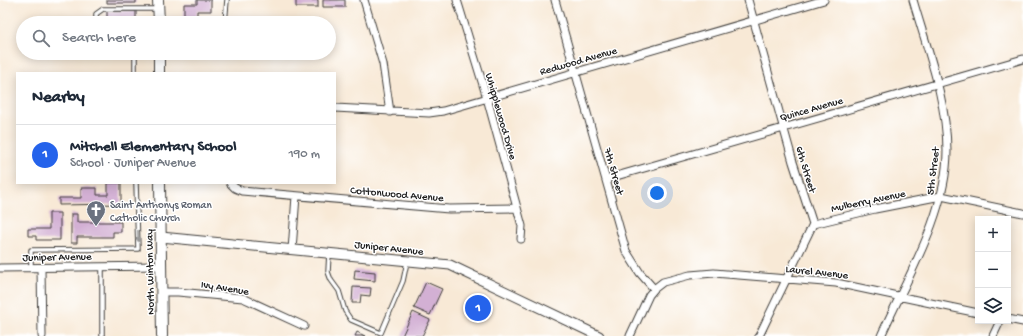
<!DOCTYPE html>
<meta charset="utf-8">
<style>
body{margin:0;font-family:"Gochi Hand",sans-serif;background:#f6f6f7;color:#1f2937}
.controls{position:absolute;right:12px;bottom:12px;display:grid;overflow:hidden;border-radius:0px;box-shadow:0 2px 10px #0003}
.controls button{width:36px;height:36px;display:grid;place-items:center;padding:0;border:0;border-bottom:1px solid #e0e1e3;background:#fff;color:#1f2937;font:20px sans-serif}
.you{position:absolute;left:657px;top:193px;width:14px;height:14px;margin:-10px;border:3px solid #fff;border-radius:50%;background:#1a73e8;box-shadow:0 0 0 6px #1a73e833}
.badge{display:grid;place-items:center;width:26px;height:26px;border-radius:50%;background:#2563eb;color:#fff;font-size:13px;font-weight:700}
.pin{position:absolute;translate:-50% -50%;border:2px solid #fff;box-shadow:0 1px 4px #0006}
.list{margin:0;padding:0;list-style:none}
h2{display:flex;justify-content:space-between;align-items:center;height:52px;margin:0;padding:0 16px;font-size:17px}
h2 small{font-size:13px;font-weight:400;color:#747a83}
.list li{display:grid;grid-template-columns:26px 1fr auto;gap:12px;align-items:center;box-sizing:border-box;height:60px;padding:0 16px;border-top:1px solid #e0e1e3}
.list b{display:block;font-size:15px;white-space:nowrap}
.list p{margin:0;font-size:13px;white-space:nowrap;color:#747a83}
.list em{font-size:13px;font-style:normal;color:#747a83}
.icon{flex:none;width:22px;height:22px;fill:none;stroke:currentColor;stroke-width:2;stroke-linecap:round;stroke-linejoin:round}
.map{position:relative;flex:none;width:1023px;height:336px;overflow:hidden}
.search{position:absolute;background:#fff;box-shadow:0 2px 10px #0003;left:16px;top:16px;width:320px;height:44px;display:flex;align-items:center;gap:10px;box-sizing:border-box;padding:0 14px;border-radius:22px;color:#747a83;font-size:15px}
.panel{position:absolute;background:#fff;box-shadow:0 2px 10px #0003;left:16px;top:72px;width:320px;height:112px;border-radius:0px}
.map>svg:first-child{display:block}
</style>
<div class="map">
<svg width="1023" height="336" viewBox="0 0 1023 336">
<rect width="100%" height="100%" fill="#fff"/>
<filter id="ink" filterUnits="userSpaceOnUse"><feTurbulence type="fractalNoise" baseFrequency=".025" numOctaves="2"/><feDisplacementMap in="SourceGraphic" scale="8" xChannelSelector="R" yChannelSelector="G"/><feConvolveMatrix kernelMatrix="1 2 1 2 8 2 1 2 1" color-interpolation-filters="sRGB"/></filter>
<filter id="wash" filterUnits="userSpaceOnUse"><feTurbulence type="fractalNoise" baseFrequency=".012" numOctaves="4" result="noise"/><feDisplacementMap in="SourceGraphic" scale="16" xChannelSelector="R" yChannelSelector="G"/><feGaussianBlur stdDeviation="0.9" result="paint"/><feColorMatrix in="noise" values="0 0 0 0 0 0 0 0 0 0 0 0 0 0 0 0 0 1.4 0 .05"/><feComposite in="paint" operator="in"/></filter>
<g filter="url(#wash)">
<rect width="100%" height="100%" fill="#f8e9d6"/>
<g id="blocks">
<path fill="#d3b0d4" d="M107 0H136V3H107Z
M197 0H211V11H197V22H211V23H184V4H197Z
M296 0H318V7H296Z
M323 0H345V7H323Z
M107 11H136V22H107Z
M108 183H121V204L59 205V198H81V188H97V195H108Z
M49 213H60V240H36V236H28V229H49Z
M71 214H77V222H121V232H113V237H77V243H71Z
M355 270 375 272V281L354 279Z
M426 282 442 289 430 315 414 308Z
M353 287 371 288 370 296 361 295 360 303H352Z
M413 312 430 320 422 336H402Z
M357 332 365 336H355Z"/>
</g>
</g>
<g filter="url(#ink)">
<use href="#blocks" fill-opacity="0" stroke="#3d3b38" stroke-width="1"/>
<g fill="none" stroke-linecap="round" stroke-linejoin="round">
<defs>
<path id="service" d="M96 22V14L103 9H157
M225 23 227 0
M135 53V73
M329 253 328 272 331 280 339 291 345 311 351 320 381 333 403 281 407 262
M102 267V336
M31 268V250L138 249 136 183"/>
<path id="minor" d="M364 0 383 64 390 112
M457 0 487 98 522 226 521 239
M555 0 626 251 640 273 654 289
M748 0 793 162 813 224 759 336
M335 108 429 113 443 111 824 0
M606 179 1023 59
M230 183 235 188 242 191 449 209 517 208
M813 224 875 209 941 196 1023 213
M292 250 296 196
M0 268 161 266
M41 268 42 336
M161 292H178L243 298 304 326
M1008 319 1023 322
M630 336 649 295 654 289 663 282 690 275 714 273 836 283 978 313
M881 336C906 280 947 213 947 151 947 100 927 49 913 0
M993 336 1000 321"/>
<path id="tertiary" d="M161 237 450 265 599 336"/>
<path id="secondary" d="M158 0 159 23
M159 53V73
M160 183 162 336"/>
</defs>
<use href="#service" stroke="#3d3b38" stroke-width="5.5"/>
<use href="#minor" stroke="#3d3b38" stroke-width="9"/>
<use href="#tertiary" stroke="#3d3b38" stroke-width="11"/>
<use href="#secondary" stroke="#3d3b38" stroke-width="12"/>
<use href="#service" stroke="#fff" stroke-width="3.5"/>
<use href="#minor" stroke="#fff" stroke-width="7"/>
<use href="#tertiary" stroke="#fff" stroke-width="9"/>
<use href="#secondary" stroke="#fff" stroke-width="10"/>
</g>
<defs><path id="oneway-solid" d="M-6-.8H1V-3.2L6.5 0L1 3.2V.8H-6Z"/></defs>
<use fill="#999" href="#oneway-solid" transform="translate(138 236) rotate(88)"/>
</g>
<defs>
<symbol id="church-pin" viewBox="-11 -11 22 30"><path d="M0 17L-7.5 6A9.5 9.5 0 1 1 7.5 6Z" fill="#6b7280" stroke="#fff"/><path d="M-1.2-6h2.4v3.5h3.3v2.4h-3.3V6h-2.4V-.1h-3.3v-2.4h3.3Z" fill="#fff"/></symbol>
</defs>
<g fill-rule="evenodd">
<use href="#church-pin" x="85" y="199" width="22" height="30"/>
</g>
<g text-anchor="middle" stroke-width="3" stroke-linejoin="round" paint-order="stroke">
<g font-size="11" fill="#1c1c1c" stroke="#fff">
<text transform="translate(578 60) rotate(-16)" y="4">Redwood Avenue</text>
<text transform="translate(811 108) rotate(-16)" y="4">Quince Avenue</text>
<text transform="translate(502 116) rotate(74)" y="4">Whipplewood Drive</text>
<text transform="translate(807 169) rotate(73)" y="4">6th Street</text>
<text transform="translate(615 171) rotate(74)" y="4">7th Street</text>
<text transform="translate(932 171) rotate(-83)" y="4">5th Street</text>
<text transform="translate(397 193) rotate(5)" y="4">Cottonwood Avenue</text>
<text transform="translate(868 200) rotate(-12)" y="4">Mulberry Avenue</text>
<text transform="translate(389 247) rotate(6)" y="4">Juniper Avenue</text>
<text transform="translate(57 256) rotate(-1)" y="4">Juniper Avenue</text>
<text transform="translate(817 271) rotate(6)" y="4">Laurel Avenue</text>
<text transform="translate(149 272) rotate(-91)" y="4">North Winton Way</text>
<text transform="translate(225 287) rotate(9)" y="4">Ivy Avenue</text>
</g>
<g font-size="11" fill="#5b616d" stroke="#fff" text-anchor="start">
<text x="110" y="208">Saint Anthonys Roman<tspan x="110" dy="13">Catholic Church</tspan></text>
</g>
</g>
</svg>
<div class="controls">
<button>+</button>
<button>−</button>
<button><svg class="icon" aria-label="layers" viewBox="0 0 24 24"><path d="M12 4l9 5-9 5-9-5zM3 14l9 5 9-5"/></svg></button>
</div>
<div class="you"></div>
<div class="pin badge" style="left:478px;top:308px">1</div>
<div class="search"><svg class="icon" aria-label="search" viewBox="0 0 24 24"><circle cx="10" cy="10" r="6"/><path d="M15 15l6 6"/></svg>Search here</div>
<section class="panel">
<h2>Nearby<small></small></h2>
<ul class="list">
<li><span class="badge">1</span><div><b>Mitchell Elementary School</b><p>School · Juniper Avenue</p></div><em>190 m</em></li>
</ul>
</section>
</div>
